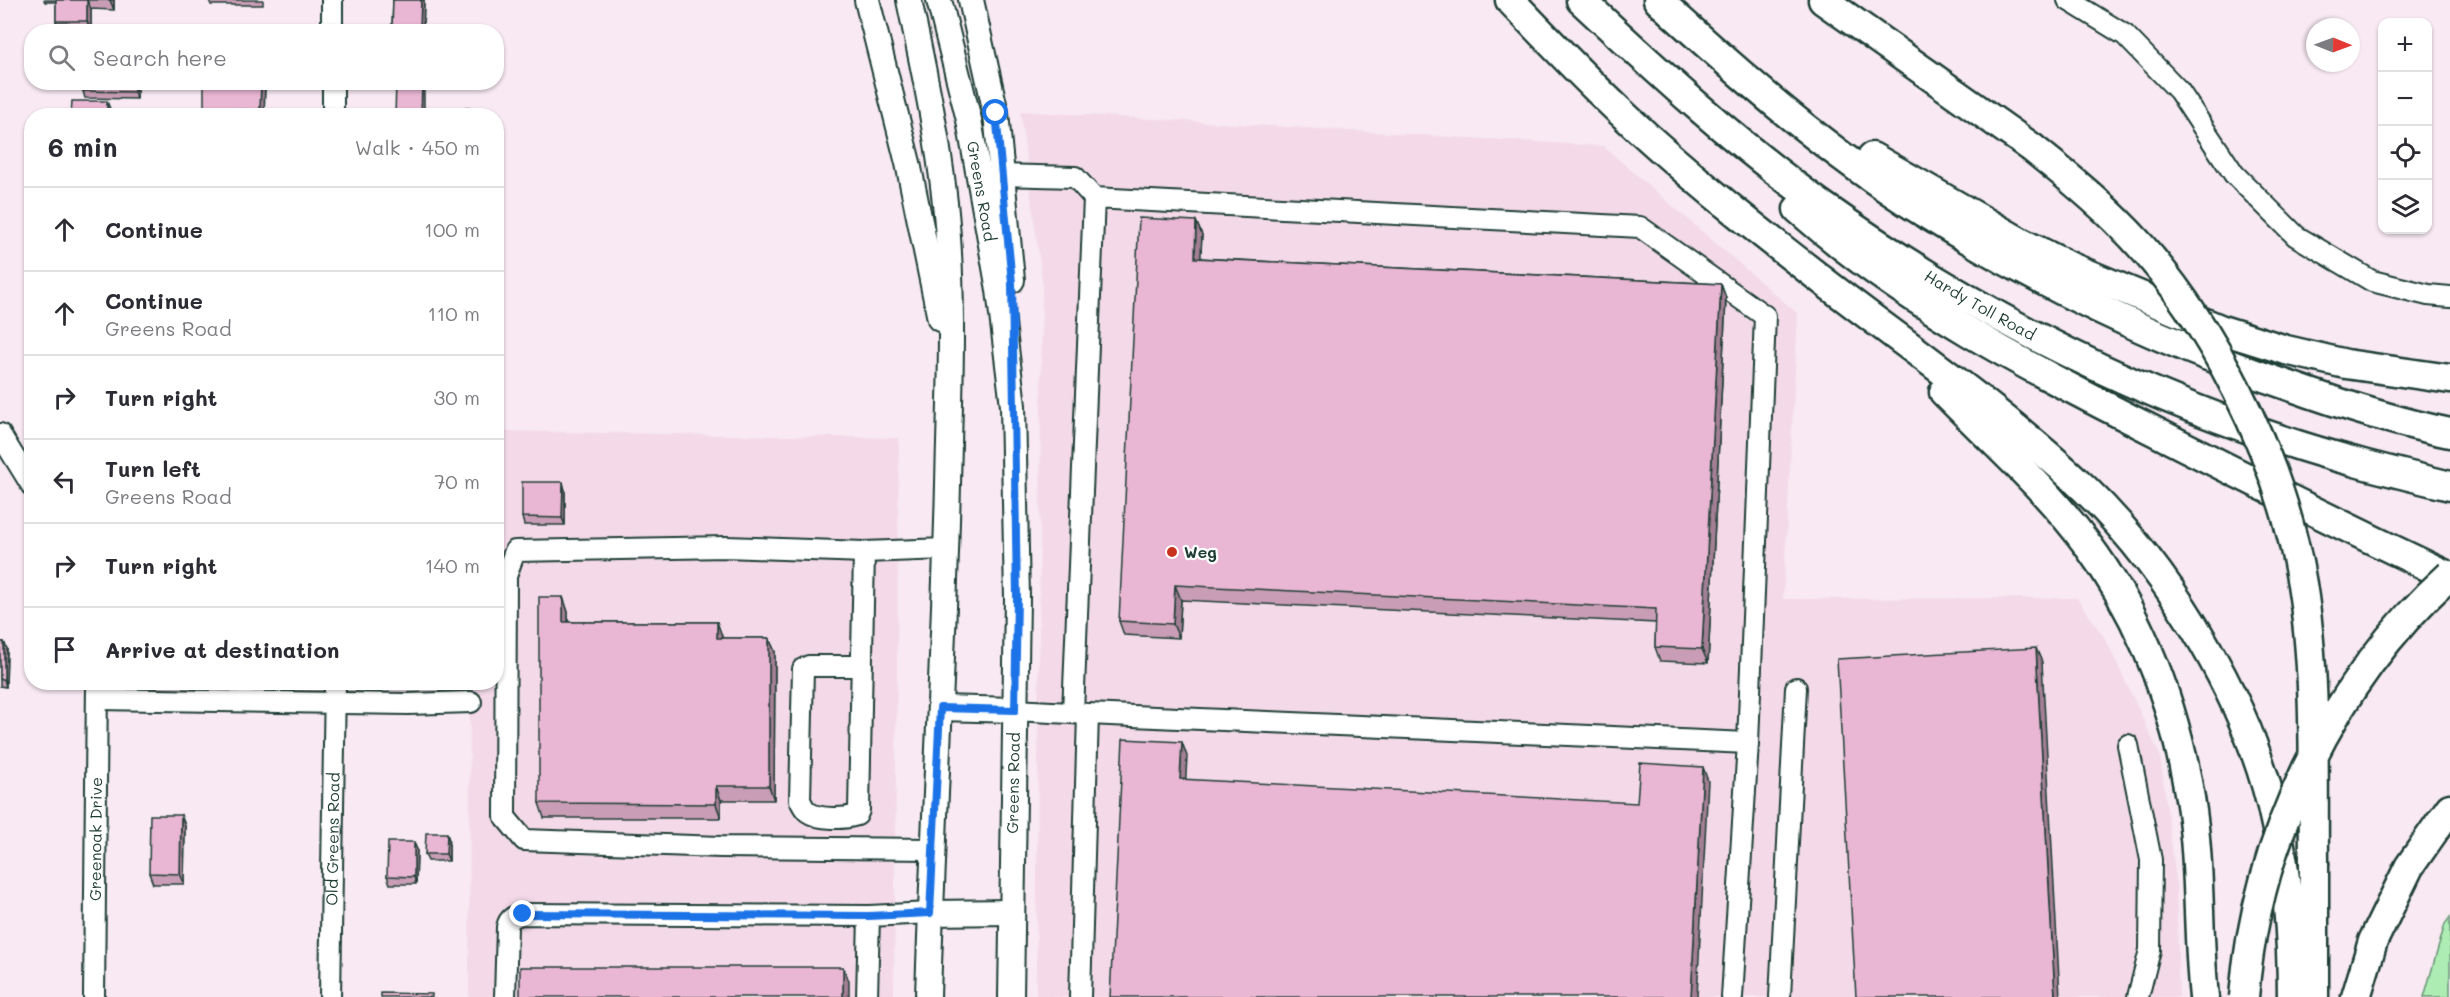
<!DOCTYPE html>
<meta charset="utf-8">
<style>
body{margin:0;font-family:Mali,sans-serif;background:#f7f7f7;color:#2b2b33}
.controls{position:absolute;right:18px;top:18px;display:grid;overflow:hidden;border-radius:12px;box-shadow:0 2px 4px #0004}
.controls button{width:54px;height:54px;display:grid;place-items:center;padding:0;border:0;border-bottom:2px solid #e1e1e2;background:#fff;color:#2b2b33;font:30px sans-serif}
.compass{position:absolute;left:2306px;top:18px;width:54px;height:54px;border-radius:50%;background:#fff;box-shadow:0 2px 4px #0004;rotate:91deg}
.stop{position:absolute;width:18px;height:18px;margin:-14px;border:4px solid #1a73e8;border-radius:50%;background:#fff}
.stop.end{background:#1a73e8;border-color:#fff;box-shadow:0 2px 6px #0008}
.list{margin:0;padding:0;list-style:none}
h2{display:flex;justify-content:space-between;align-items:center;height:78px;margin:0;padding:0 24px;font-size:26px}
h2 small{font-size:20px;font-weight:400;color:#7c7c81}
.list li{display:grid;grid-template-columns:39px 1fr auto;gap:18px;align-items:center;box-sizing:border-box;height:84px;padding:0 24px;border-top:2px solid #e1e1e2}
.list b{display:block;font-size:22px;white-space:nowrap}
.list p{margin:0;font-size:20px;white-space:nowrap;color:#7c7c81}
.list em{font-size:20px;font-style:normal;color:#7c7c81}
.icon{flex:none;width:33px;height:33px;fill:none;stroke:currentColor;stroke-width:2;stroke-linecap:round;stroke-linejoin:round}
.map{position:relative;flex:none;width:2450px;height:997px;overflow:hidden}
.search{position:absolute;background:#fff;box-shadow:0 2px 4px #0004;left:24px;top:24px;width:480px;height:66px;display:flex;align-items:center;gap:15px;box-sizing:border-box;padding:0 21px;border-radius:24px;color:#7c7c81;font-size:22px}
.panel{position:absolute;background:#fff;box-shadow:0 2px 4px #0004;left:24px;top:108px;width:480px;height:582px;border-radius:24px}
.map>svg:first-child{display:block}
</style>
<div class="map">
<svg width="2450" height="997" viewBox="0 0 2450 997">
<rect width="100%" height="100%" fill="#f8e9f2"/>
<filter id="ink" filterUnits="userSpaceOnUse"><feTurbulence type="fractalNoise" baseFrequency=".0167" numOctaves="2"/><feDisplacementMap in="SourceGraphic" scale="12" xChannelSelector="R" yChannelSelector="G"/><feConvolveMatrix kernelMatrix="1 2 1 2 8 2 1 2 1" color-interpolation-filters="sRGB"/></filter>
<g filter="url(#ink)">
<path fill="#f4dae9" d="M1020 111 1603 146 1798 314 1783 599 2077 598 2106 640 2160 755 2176 879 2179 997H1036L1042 280Z
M497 431 899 438 894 997H469L470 683 496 682Z"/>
<path fill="#adecb3" stroke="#669474" stroke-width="1.5" d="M2450 917V997H2424L2445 924Z"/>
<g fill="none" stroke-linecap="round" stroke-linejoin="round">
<defs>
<g id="minor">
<path d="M332 0V32"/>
<path d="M2068 0 2125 35 2179 91 2234 174 2296 236 2372 281 2428 295 2450 297"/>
<path d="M333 82V116"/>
<path d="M1002 175 1075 177 1094 198"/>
<path d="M0 434 32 486"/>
<path d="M862 666H809L803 669 800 800C802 804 804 809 808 812 819 820 845 819 857 815L859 810 864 552"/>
<path d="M98 699 408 704 471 702"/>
<path d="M1015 710 1088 714 1748 743 1765 316 1640 227 1094 198 1073 713"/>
<path d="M2128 745 2151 860 2150 950 2138 997"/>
<path d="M932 849 721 847 524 840 505 817 506 576 515 551 726 547 864 552 946 549"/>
<path id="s1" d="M94 997 97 682"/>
<path id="s2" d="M330 997 335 682"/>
<path d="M505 997 507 927C509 918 514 916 523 914L869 916"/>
<path d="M867 997 869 916 930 913"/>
<path d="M1080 997 1088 714"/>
<path d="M1732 997 1748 743"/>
<path d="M1780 997 1796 688"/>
</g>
<g id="major">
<path d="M867 0 908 163 940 319"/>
<path d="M909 0C923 67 938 135 945 203 955 296 950 391 948 484 944 655 933 826 928 997"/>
<path id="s3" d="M939 0 969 120 999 290 1013 406 1017 598 1011 997"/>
<path d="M971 0 996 113 1012 280"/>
<path d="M940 708 1015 710"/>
<path d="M930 913 1011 912"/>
</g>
<g id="highway">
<path d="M1510 0C1548 40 1586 80 1627 118 1691 178 1761 233 1831 287 1917 353 2007 415 2085 489 2173 574 2252 706 2276 825 2288 881 2292 940 2292 997"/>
<path id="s4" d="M1581 0C1657 71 1735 143 1820 204 1959 303 2116 386 2279 439 2335 458 2393 472 2450 486"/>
<path d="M1658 0C1741 76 1827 152 1923 212 2037 283 2160 342 2287 385 2340 404 2395 422 2450 433"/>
<path d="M1823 0 2031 147"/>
<path d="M1872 157 2020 242 2073 268 2222 330 2286 350 2346 364 2450 379"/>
<path d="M1798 209C1905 304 2029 368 2156 432 2254 482 2351 530 2450 577"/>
<path d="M1944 392C1992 441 2046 488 2087 544 2142 618 2175 707 2190 798 2201 863 2197 931 2204 997"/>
<path d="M2314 997V865"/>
<path d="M2356 997 2373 941 2409 867 2450 808"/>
</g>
</defs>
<use href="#minor" stroke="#1f3d34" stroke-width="24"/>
<use href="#major" stroke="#1f3d34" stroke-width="28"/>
<use href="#highway" stroke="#1f3d34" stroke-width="33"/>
<use href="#minor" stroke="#fff" stroke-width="20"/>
<use href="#major" stroke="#fff" stroke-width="24"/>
<use href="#highway" stroke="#fff" stroke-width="28"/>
<defs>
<path id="highway-bridge" d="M2031 147C2061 171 2090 194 2117 221 2209 311 2281 458 2302 584 2317 676 2313 772 2314 865
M2244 997C2256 840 2333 680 2450 575"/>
</defs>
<use href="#highway-bridge" stroke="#1f3d34" stroke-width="33" stroke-linecap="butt"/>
<use href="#highway-bridge" stroke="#fff" stroke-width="28"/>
</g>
<path fill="#c89db5" stroke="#1f3d34" stroke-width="1.5" d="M44 0H114V10L91 9V32H60L56 21V2H45Z
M209 0H263V5H211Z
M393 0H424L423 32H394L392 28Z
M137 82V99L85 98 83 91Z
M226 82H265L264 116H206L204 109 226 85Z
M1196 221 1202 235 1200 258 1721 284 1726 298 1708 663 1660 661 1655 647 1656 623 1181 600 1179 638 1124 635 1119 621Z
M565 490V525H524L522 517Z
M563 597 568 612V622H717L722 638H769L775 652 774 800H721V818H544L539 803Z
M0 642H4L7 649 6 687 0 686Z
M181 815 185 826 184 884H153L149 873Z
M449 840V861H428L425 854Z
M417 850 416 884H390L387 876Z"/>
<path fill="#a37f94" stroke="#1f3d34" stroke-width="1.5" d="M87 0 91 9V32L87 21Z
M110 0H114V10Z
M421 0H424L423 32H422L420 28Z
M134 82H137V99L134 92Z
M261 82H265L264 116H262L260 110Z
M422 82 424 89V116H421Z
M107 101 110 109V116H107Z
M1196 221 1202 235 1200 272 1195 258Z
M1721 284 1726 298 1708 663 1702 649Z
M563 482 565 490V525L562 518Z
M1175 585 1181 600 1179 638 1173 624Z
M563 597 568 612V636L563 622Z
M717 622 722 636V652L717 638Z
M769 638 775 652 774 800 769 786Z
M4 642 7 649 6 687 4 679Z
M2036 648 2042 662 2060 997H2055Z
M1182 742 1187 756 1185 793 1180 779Z
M1703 767 1708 781 1697 997H1691Z
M716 786 721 800V818L716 804Z
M181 815 185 826 184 884 180 874Z
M447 833 449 840V861L446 854Z
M414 842 417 850 416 884 414 877Z
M843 967 849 981V997H843Z"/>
<path fill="#e9b6d3" stroke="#1f3d34" stroke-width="1.5" d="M56 0H87V21H56Z
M393 0H421L420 28H392Z
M83 82H134V92L83 91Z
M226 82H261L260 110 204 109V84L226 85Z
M396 82H422L421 116H395Z
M72 101H107V116H71Z
M448 108H469V116H448Z
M1139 218 1196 221 1195 258 1721 284 1702 649 1655 647 1656 609 1175 585 1173 624 1119 621Z
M522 482H563L562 518 522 517Z
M539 597H563V622H717V638H769V786H716V804L539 803Z
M0 642H4V679H0Z
M2036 648 2055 997H1856L1837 659Z
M1123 739 1182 742 1180 779 1637 803 1640 763 1703 767 1691 997H1110Z
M150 815H181L180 874 149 873Z
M426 833H447L446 854H425Z
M388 842H414V877L387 876Z
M520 967H843V997H520Z
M381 993 432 994V997H381Z"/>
</g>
<g fill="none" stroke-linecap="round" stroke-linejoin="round" filter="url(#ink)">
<path stroke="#1a73e8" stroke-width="8" d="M523 914 869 916 930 913 940 708 1015 710 1017 598 1012 283 996 113"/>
</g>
<circle fill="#c8321e" stroke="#fff" stroke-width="2" cx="1172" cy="552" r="6"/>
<g text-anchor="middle" stroke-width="4.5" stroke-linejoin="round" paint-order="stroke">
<g font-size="16" fill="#1f3d34" stroke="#fff">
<text dy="6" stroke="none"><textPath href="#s3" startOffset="196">Greens Road</textPath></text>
<text dy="6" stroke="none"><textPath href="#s4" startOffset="504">Hardy Toll Road</textPath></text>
<text transform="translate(1013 783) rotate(-89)" y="6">Greens Road</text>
<text dy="6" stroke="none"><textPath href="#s1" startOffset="158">Greenoak Drive</textPath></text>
<text dy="6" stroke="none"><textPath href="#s2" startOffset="158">Old Greens Road</textPath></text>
</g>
<g font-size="16" font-weight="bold" fill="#1f3d34" stroke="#fff" text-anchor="start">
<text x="1184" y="558">Weg</text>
</g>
</g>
</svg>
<div class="controls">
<button>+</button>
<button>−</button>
<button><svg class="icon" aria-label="locate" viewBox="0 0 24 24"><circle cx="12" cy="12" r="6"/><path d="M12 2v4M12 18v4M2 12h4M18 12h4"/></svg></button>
<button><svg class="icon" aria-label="layers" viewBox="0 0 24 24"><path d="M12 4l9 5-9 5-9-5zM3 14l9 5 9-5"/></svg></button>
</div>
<svg class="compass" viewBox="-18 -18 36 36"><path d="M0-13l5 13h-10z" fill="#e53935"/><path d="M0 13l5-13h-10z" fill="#7c7c81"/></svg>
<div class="stop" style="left:996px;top:113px"></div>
<div class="stop end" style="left:523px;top:914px"></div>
<div class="search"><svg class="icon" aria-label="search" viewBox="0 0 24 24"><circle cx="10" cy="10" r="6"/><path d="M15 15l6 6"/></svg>Search here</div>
<section class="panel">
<h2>6 min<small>Walk · 450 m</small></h2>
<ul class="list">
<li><svg class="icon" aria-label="ahead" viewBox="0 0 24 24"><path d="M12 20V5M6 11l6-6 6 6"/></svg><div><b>Continue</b></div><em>100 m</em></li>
<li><svg class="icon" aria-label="ahead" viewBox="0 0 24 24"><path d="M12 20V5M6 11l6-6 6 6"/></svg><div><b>Continue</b><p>Greens Road</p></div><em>110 m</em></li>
<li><svg class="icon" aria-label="right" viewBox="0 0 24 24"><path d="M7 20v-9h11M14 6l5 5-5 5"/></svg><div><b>Turn right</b></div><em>30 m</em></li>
<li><svg class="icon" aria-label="left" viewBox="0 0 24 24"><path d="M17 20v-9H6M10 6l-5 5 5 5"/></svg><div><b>Turn left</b><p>Greens Road</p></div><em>70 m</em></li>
<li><svg class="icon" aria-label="right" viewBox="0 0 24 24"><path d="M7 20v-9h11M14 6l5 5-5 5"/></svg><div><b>Turn right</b></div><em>140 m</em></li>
<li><svg class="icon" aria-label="arrive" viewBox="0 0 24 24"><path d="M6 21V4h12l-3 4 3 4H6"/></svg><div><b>Arrive at destination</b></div></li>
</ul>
</section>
</div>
